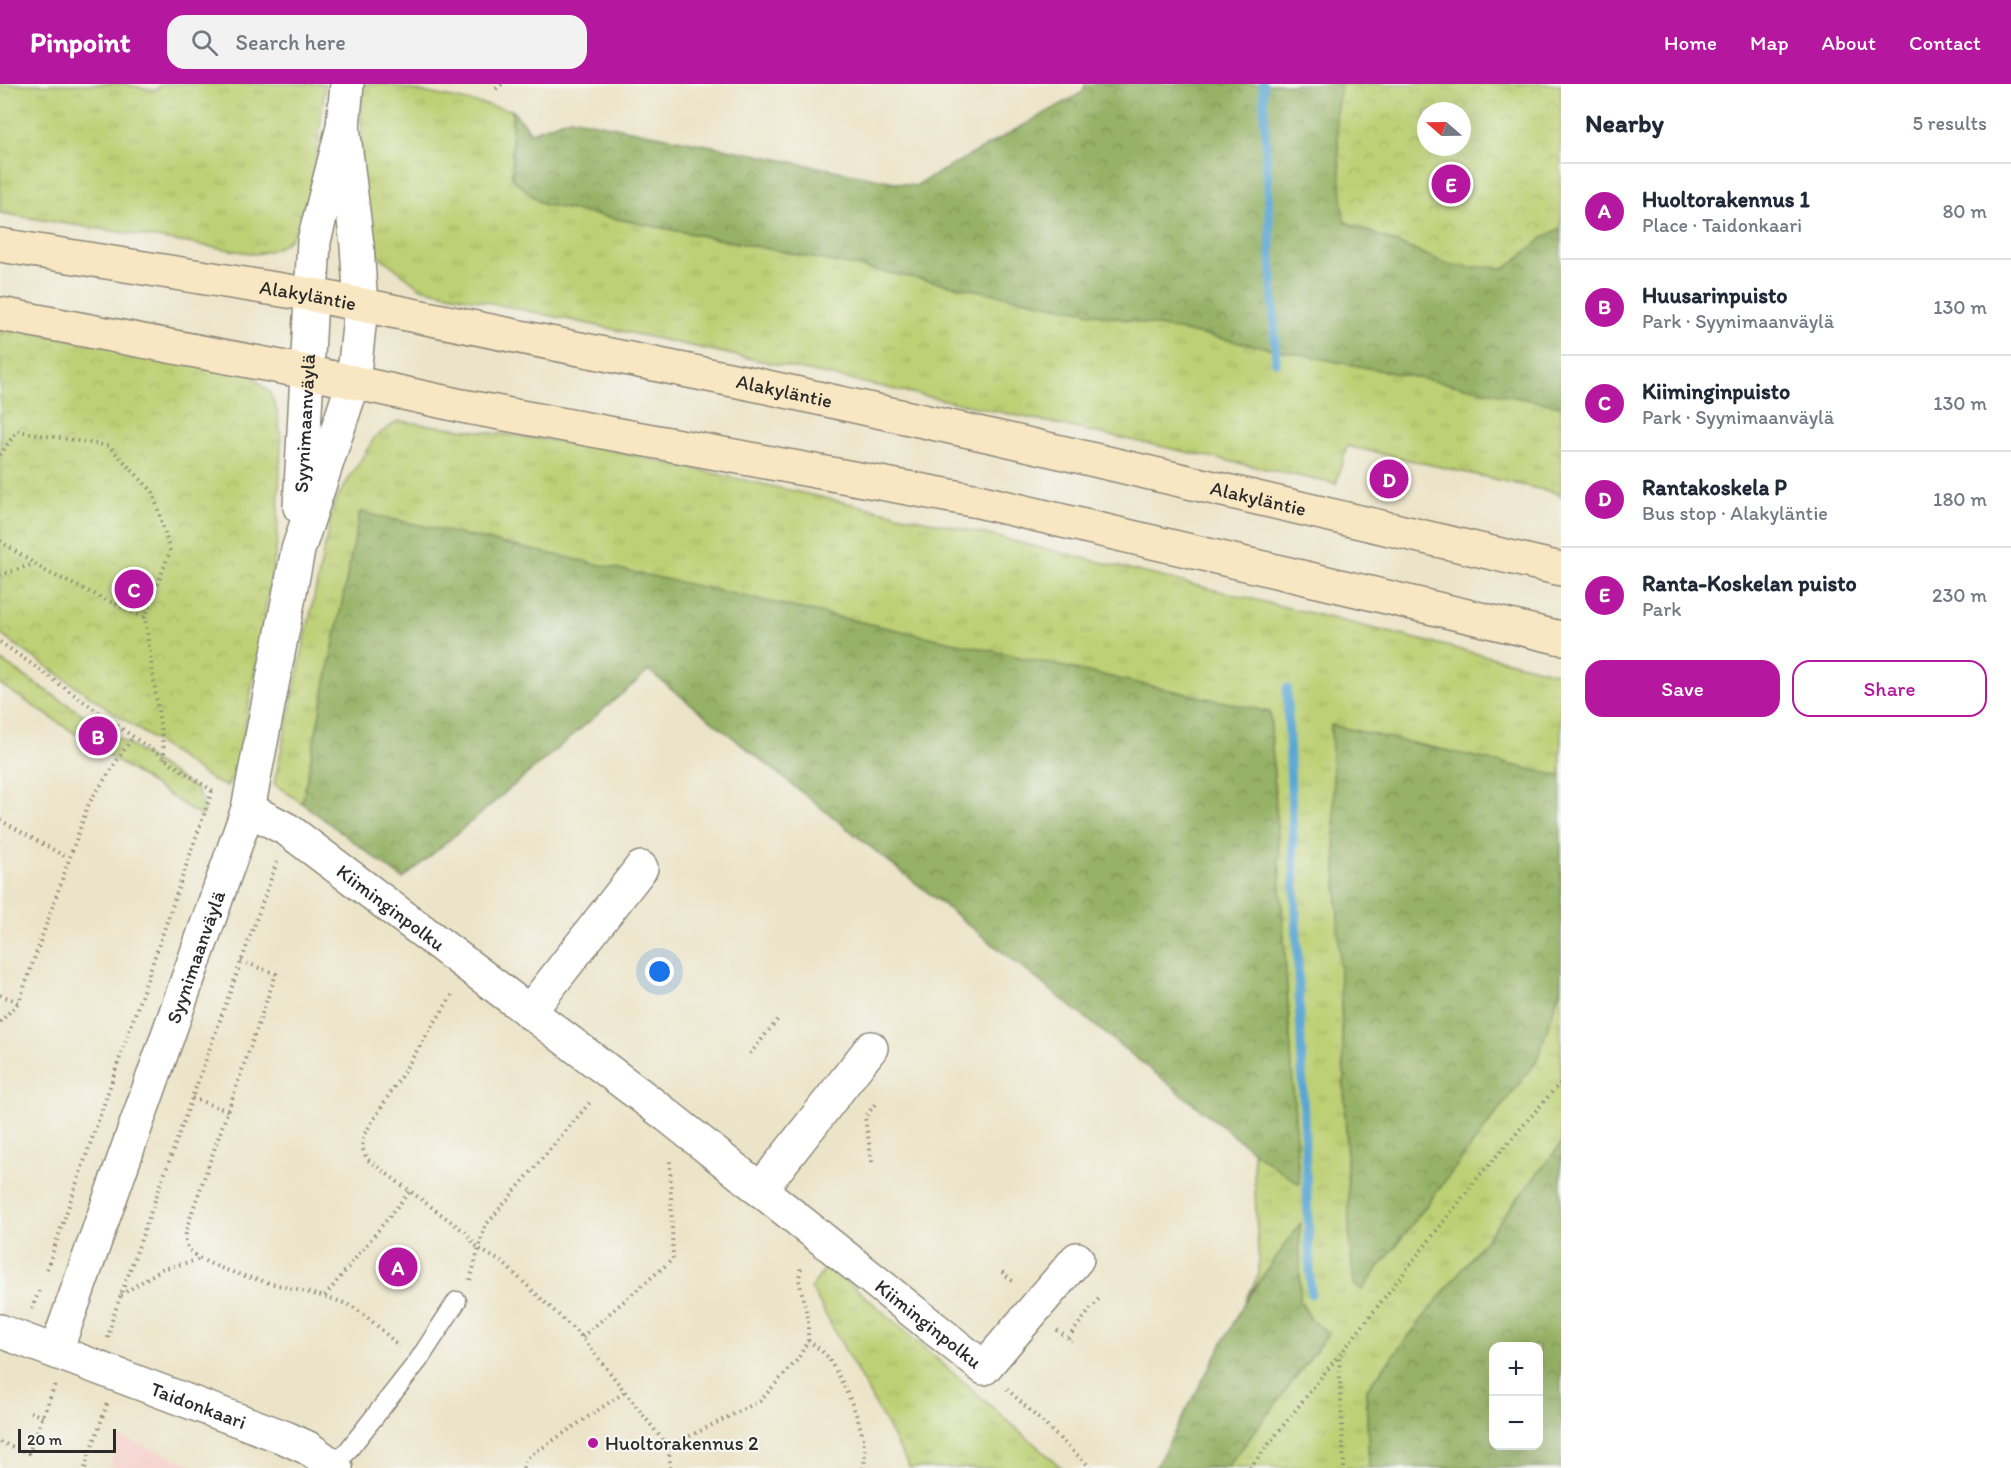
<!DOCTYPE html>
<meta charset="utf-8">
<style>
body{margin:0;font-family:Itim,sans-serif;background:#f2f2f3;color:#1f2937}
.controls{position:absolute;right:18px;bottom:18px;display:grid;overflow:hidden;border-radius:12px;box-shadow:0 6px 24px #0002}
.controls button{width:54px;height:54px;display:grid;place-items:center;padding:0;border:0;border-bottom:2px solid #e0e1e3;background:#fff;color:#1f2937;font:30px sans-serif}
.compass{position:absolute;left:1417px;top:18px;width:54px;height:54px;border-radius:50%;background:#fff;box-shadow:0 6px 24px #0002;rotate:290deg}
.scale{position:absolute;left:18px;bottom:15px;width:98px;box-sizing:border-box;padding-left:6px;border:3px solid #2b2b2b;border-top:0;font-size:16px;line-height:21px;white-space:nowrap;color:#2b2b2b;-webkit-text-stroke:4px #f6f6f2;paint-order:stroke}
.you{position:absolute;left:660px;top:888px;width:21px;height:21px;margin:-15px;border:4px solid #fff;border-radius:50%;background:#1a73e8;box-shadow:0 0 0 9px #1a73e833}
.badge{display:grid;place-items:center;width:39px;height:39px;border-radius:50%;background:#b5179e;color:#fff;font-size:20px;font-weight:700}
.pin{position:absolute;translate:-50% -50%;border:3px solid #fff;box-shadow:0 2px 6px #0006}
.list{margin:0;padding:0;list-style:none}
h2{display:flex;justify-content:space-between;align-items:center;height:78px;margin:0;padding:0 24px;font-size:26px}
h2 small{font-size:20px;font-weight:400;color:#747a83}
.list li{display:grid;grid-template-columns:39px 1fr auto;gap:18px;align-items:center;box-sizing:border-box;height:96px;padding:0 24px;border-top:2px solid #e0e1e3}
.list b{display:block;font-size:22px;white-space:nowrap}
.list p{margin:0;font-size:20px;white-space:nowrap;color:#747a83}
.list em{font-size:20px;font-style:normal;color:#747a83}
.actions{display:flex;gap:12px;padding:18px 24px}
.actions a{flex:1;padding:14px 0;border:2px solid #b5179e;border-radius:18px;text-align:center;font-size:21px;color:#b5179e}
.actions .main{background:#b5179e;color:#fff}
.icon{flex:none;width:33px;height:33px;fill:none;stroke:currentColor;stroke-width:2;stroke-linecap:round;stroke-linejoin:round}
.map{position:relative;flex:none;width:1561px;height:1384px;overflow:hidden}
header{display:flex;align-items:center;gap:36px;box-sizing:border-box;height:84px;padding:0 30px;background:#b5179e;color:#fff}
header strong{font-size:28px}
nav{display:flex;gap:33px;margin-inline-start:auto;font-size:21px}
.search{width:420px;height:54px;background:#f2f2f3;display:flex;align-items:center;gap:15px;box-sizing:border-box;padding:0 21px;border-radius:18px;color:#747a83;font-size:22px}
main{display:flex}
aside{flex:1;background:#fff}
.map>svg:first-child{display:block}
</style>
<header>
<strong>Pinpoint</strong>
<div class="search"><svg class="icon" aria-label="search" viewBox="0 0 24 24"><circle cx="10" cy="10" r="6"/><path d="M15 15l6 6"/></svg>Search here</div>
<nav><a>Home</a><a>Map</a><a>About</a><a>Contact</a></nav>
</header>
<main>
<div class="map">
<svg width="1561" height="1384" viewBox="0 0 1561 1384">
<defs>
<pattern id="grass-tufts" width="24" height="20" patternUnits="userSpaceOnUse" patternTransform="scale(1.5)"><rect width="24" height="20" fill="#bdd074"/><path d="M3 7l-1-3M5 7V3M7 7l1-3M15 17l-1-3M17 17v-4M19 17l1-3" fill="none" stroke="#a3b365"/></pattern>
<pattern id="forest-crowns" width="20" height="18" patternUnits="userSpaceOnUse" patternTransform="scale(1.5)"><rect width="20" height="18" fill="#96b266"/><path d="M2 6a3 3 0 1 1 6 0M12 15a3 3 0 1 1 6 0" fill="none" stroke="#7b9154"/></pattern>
<pattern id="park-crowns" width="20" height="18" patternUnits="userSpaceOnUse" patternTransform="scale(1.5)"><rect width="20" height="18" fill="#bdd074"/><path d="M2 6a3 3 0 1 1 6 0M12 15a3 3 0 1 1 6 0" fill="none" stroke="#a3b365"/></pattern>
</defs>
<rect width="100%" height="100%" fill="#f6f6f2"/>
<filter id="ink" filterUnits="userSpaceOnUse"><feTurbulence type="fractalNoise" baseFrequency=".0167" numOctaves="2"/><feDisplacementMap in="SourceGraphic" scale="12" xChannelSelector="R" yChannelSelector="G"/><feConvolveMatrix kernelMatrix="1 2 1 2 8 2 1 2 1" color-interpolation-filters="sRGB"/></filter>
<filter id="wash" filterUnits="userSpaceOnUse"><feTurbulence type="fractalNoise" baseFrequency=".008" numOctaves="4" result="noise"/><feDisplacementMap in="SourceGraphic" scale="24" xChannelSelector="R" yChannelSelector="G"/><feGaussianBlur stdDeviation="1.35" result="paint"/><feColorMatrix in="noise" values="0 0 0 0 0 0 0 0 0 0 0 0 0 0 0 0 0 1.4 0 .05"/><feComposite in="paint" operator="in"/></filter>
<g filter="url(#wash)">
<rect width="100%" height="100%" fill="#ece4c8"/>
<path fill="#f7d0cb" d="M120 1353 201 1384H109Z"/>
<path fill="url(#grass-tufts)" stroke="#747e50" stroke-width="1.5" d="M0 0H122L155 6 162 0H325C318 46 318 113 292 152 283 164 269 167 256 170L0 129Z
M361 0H383L512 26V93L542 120 1561 322V413L1557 409 1347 362 1336 400 421 204 379 172 362 121Z
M398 337 587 361 964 445 1561 590V692L1331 642 1350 1162 1354 1200 1362 1206 1537 976 1561 902V1060L1366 1306 1369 1384H1227L1329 1249 1312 1237 1300 1217V1141L1245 1216 1259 1190 1253 1067 1299 1099 1270 628 360 429 302 719 274 700 334 419 375 353Z
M828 1180 1046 1370 1062 1384H910L811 1204Z"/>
<path fill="url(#forest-crowns)" stroke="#606e48" stroke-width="1.5" fill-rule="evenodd" d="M1085 0H1341L1336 29 1344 138 1453 182 1507 184 1544 153 1561 144V322L542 120 512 94V26L531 48 570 34 915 102 1083 8Z
M360 428 1270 628 1299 1100 1253 1067 649 587 403 795 302 719Z
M1331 641 1561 692V902L1537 976 1362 1206 1354 1200 1350 1162Z
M1561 1060V1384H1369L1366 1306ZM1494 1262H1538V1362H1494Z
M1300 1140V1217L1312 1237 1329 1249 1227 1384H1155L1246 1216Z"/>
<path fill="url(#park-crowns)" stroke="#747e50" stroke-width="1.5" fill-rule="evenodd" d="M1341 0H1561V144L1544 153 1506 184 1453 182 1344 137 1336 29ZM1426 27H1462V63H1426Z
M0 243 247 287 270 309 277 327 281 356 277 460 237 688 227 702 215 698 0 550Z
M0 576 196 705C201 715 206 722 202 733L0 600Z"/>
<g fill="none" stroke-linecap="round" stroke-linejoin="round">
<path stroke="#5aa6d3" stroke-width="9" d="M1263 0 1276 278
M1287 604 1311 1210"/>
</g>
</g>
<g filter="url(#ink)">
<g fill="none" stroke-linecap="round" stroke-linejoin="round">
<defs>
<path id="service" d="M335 1383 418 1277 457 1217"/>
<g id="minor">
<path id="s1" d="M300 423 314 157 343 43 347 0"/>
<path id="s2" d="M248 725 288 746 668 1032 984 1284 1077 1175"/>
<path d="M529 928 641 784"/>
<path d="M760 1106 871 964"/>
<path id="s3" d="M0 1247 286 1354 308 1364 336 1384"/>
<path id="s4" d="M56 1267 248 725 298 466 353 299 361 223 357 161 343 43"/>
</g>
<g id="secondary">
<path id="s5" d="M0 161 313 211 753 300 996 353 1561 485"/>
<path d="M0 230 307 288 462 322 978 417 1561 554"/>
</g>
</defs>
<use href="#service" stroke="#8c887a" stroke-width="21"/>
<use href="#minor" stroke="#8c887a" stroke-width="36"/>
<use href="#secondary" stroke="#8c887a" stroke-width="36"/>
<path stroke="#8c887a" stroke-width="4" stroke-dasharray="1.5 4.5" stroke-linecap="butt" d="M496 5 502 0
M0 371 17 347 109 362 153 408 170 467 145 534
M0 457 47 488 145 534 165 675
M0 491 34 480
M0 558C71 607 140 660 213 707
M0 736 68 774
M241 877 276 890 189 1137C187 1146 183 1154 188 1163 201 1190 319 1207 349 1221 367 1230 384 1249 399 1262
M0 911 19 918 89 719 132 654
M452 911 364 1051 362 1063 367 1075 465 1148 479 1165 502 1178 582 1253 668 1363 671 1384
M0 938 19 918
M750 970 778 935
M192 1014 228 1027
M872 1078 865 1033 877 1018
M47 1185 212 707
M1002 1188 1014 1198
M470 1196 485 1142 592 1016
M121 1211 162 1185 201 1175
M325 1212 410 1107
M32 1225 39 1207
M1057 1246 1072 1257
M582 1253 673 1175 670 1077
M108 1254 113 1233 277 778
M1068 1254 1101 1212
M808 1256C815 1262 824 1268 829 1275 845 1301 872 1355 863 1384
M1007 1305 1091 1384
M30 1328 43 1333
M0 1358 29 1369 55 1300
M668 1363 760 1317 798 1275 808 1256V1235L799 1196 801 1181
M85 1384 107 1320
M523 1384 525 1377 530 1372 625 1308
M1250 1384 1338 1272
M1344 1384 1339 1272 1480 1091 1561 998"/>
<use href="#service" stroke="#fff" stroke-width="18"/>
<use href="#minor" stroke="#fff" stroke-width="33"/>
<use href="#secondary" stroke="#f9e7c3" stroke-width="33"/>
</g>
</g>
<circle fill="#b5179e" stroke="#f6f6f2" stroke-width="2" cx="593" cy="1359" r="6"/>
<g text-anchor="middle" stroke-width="4.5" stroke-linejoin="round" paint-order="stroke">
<g font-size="20" fill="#2b2b2b" stroke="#f6f6f2">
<text dy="7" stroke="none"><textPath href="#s5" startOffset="312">Alakyläntie</textPath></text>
<text dy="7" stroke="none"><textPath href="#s5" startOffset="798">Alakyläntie</textPath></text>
<text dy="7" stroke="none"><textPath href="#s1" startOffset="84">Syynimaanväylä</textPath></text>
<text dy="7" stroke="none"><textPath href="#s5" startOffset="1284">Alakyläntie</textPath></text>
<text dy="7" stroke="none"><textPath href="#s2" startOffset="174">Kiiminginpolku</textPath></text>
<text dy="7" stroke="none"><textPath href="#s4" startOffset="418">Syynimaanväylä</textPath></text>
<text dy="7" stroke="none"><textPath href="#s2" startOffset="854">Kiiminginpolku</textPath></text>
<text dy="7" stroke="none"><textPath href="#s3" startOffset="212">Taidonkaari</textPath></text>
</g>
<g font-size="20" fill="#2b2b2b" stroke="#f6f6f2" text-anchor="start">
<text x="605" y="1366">Huoltorakennus 2</text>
</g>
</g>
</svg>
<div class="controls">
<button>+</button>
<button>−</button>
</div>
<svg class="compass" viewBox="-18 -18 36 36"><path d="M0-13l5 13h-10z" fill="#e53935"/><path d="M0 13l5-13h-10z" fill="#747a83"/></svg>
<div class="scale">20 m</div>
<div class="you"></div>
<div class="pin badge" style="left:398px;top:1183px">A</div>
<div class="pin badge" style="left:98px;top:652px">B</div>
<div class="pin badge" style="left:134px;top:505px">C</div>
<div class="pin badge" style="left:1389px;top:395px">D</div>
<div class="pin badge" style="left:1451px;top:100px">E</div>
</div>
<aside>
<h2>Nearby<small>5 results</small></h2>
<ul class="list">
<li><span class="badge">A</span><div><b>Huoltorakennus 1</b><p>Place · Taidonkaari</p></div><em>80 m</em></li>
<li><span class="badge">B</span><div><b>Huusarinpuisto</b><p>Park · Syynimaanväylä</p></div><em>130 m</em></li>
<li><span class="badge">C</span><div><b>Kiiminginpuisto</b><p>Park · Syynimaanväylä</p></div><em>130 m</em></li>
<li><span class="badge">D</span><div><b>Rantakoskela P</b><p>Bus stop · Alakyläntie</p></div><em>180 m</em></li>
<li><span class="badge">E</span><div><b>Ranta-Koskelan puisto</b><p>Park</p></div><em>230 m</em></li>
</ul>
<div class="actions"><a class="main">Save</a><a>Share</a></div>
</aside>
</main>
